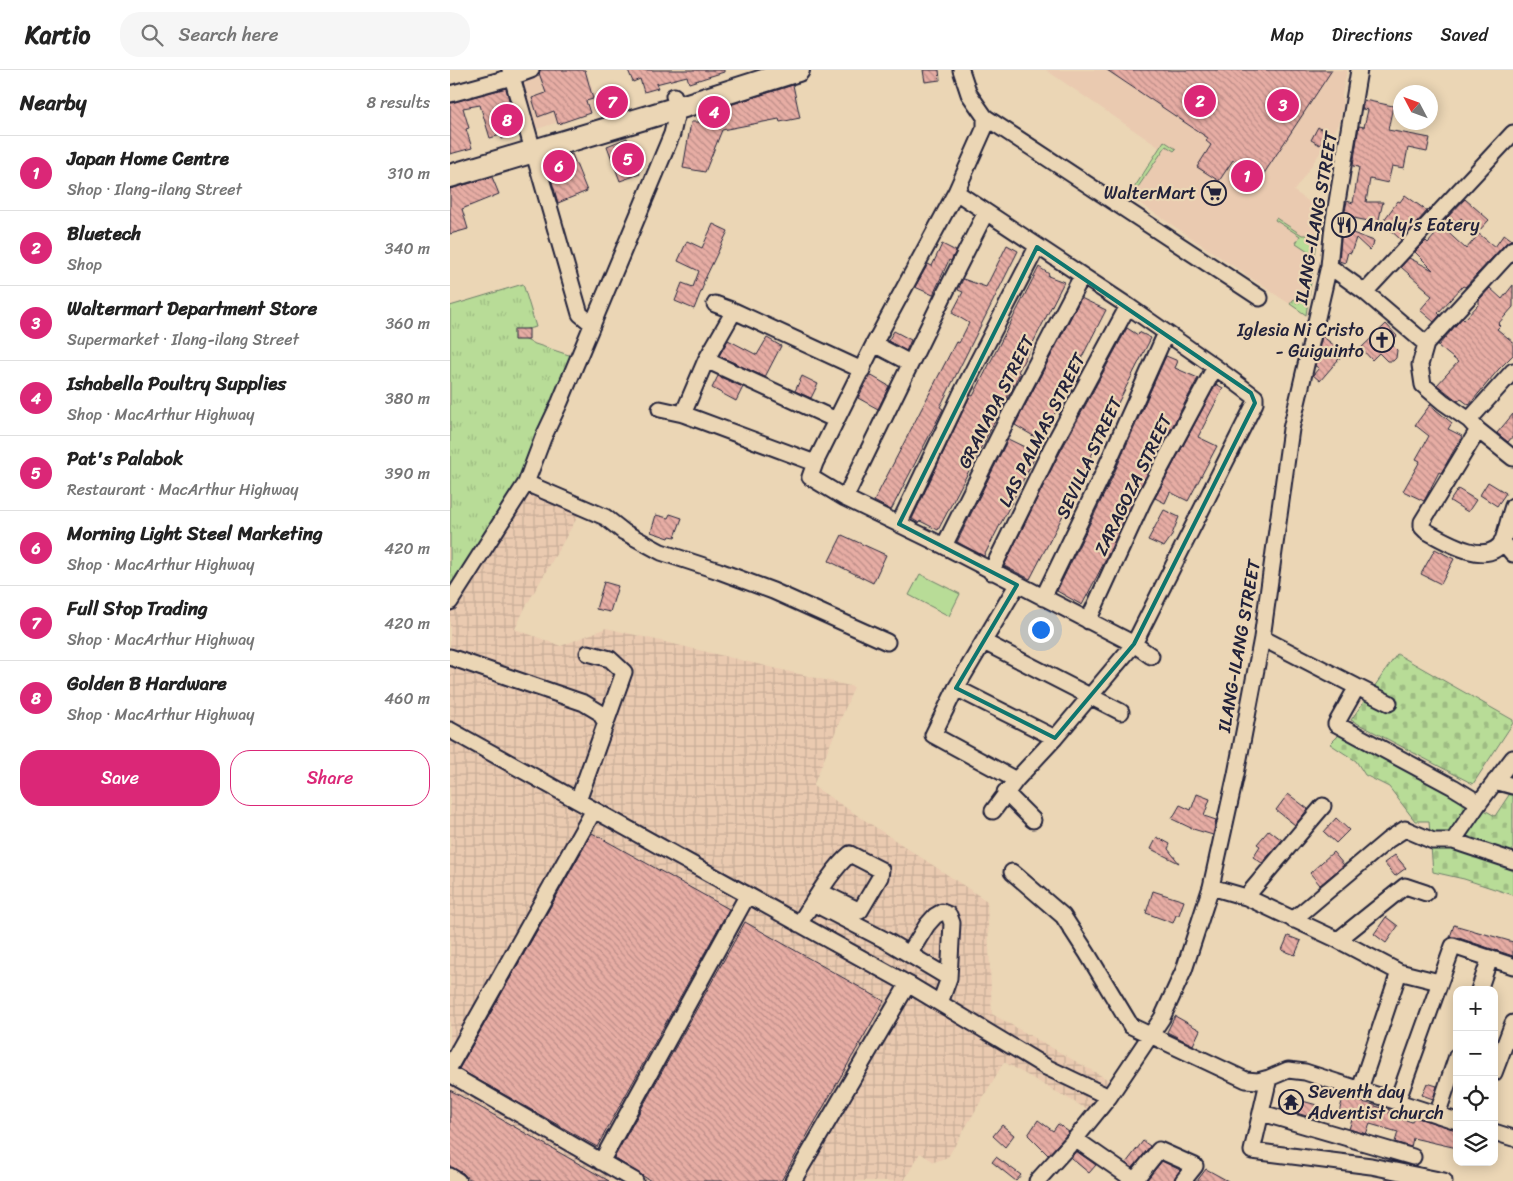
<!DOCTYPE html>
<meta charset="utf-8">
<style>
body{margin:0;font-family:Sriracha,sans-serif;background:#f6f6f6;color:#222}
.controls{position:absolute;right:15px;bottom:15px;display:grid;overflow:hidden;border-radius:10px;box-shadow:0 2px 12px #0003}
.controls button{width:45px;height:45px;display:grid;place-items:center;padding:0;border:0;border-bottom:1px solid #e0e0e0;background:#fff;color:#222;font:25px sans-serif}
.compass{position:absolute;left:943px;top:15px;width:45px;height:45px;border-radius:50%;background:#fff;box-shadow:0 2px 12px #0003;rotate:311deg}
.you{position:absolute;left:590px;top:559px;width:18px;height:18px;margin:-12px;border:4px solid #fff;border-radius:50%;background:#1a73e8;box-shadow:0 0 0 8px #1a73e833}
.badge{display:grid;place-items:center;width:32px;height:32px;border-radius:50%;background:#db2777;color:#fff;font-size:16px;font-weight:700}
.pin{position:absolute;translate:-50% -50%;border:2px solid #fff;box-shadow:0 1px 5px #0006}
.list{margin:0;padding:0;list-style:none}
h2{display:flex;justify-content:space-between;align-items:center;height:65px;margin:0;padding:0 20px;font-size:21px}
h2 small{font-size:16px;font-weight:400;color:#767676}
.list li{display:grid;grid-template-columns:32px 1fr auto;gap:15px;align-items:center;box-sizing:border-box;height:75px;padding:0 20px;border-top:1px solid #e0e0e0}
.list b{display:block;font-size:19px;white-space:nowrap}
.list p{margin:0;font-size:16px;white-space:nowrap;color:#767676}
.list em{font-size:16px;font-style:normal;color:#767676}
.actions{display:flex;gap:10px;padding:15px 20px}
.actions a{flex:1;padding:11px 0;border:1px solid #db2777;border-radius:20px;text-align:center;font-size:18px;color:#db2777}
.actions .main{background:#db2777;color:#fff}
.icon{flex:none;width:28px;height:28px;fill:none;stroke:currentColor;stroke-width:2;stroke-linecap:round;stroke-linejoin:round}
.map{position:relative;flex:none;width:1063px;height:1111px;overflow:hidden}
header{display:flex;align-items:center;gap:30px;box-sizing:border-box;height:70px;padding:0 25px;background:#fff;border-bottom:1px solid #e0e0e0}
header strong{font-size:24px}
nav{display:flex;gap:28px;margin-inline-start:auto;font-size:18px}
.search{width:350px;height:45px;background:#f6f6f6;display:flex;align-items:center;gap:12px;box-sizing:border-box;padding:0 18px;border-radius:20px;color:#767676;font-size:19px}
main{display:flex}
aside{flex:1;background:#fff}
.map>svg:first-child{display:block}
</style>
<header>
<strong>Kartio</strong>
<div class="search"><svg class="icon" aria-label="search" viewBox="0 0 24 24"><circle cx="10" cy="10" r="6"/><path d="M15 15l6 6"/></svg>Search here</div>
<nav><a>Map</a><a>Directions</a><a>Saved</a></nav>
</header>
<main>
<aside>
<h2>Nearby<small>8 results</small></h2>
<ul class="list">
<li><span class="badge">1</span><div><b>Japan Home Centre</b><p>Shop · Ilang-ilang Street</p></div><em>310 m</em></li>
<li><span class="badge">2</span><div><b>Bluetech</b><p>Shop</p></div><em>340 m</em></li>
<li><span class="badge">3</span><div><b>Waltermart Department Store</b><p>Supermarket · Ilang-ilang Street</p></div><em>360 m</em></li>
<li><span class="badge">4</span><div><b>Ishabella Poultry Supplies</b><p>Shop · MacArthur Highway</p></div><em>380 m</em></li>
<li><span class="badge">5</span><div><b>Pat's Palabok</b><p>Restaurant · MacArthur Highway</p></div><em>390 m</em></li>
<li><span class="badge">6</span><div><b>Morning Light Steel Marketing</b><p>Shop · MacArthur Highway</p></div><em>420 m</em></li>
<li><span class="badge">7</span><div><b>Full Stop Trading</b><p>Shop · MacArthur Highway</p></div><em>420 m</em></li>
<li><span class="badge">8</span><div><b>Golden B Hardware</b><p>Shop · MacArthur Highway</p></div><em>460 m</em></li>
</ul>
<div class="actions"><a class="main">Save</a><a>Share</a></div>
</aside>
<div class="map">
<svg width="1063" height="1111" viewBox="0 0 1063 1111">
<defs>
<pattern id="industrial-grid" width="8" height="8" patternUnits="userSpaceOnUse" patternTransform="scale(1.25)"><rect width="8" height="8" fill="#eacab0"/><path d="M0 4h8M4 0v8" fill="none" stroke="#c8ad98"/></pattern>
<pattern id="grass-tufts" width="24" height="20" patternUnits="userSpaceOnUse" patternTransform="scale(1.25)"><rect width="24" height="20" fill="#b8dc97"/><path d="M3 7l-1-3M5 7V3M7 7l1-3M15 17l-1-3M17 17v-4M19 17l1-3" fill="none" stroke="#9ebc83"/></pattern>
<pattern id="cemetery-stones" width="16" height="16" patternUnits="userSpaceOnUse" patternTransform="scale(1.25)"><rect width="16" height="16" fill="#b8dc97"/><path d="M2 7V4a2 2 0 0 1 4 0v3zM10 15v-3a2 2 0 0 1 4 0v3z" fill="#9ebc83"/></pattern>
<pattern id="building-back-hatch" width="6" height="6" patternUnits="userSpaceOnUse" patternTransform="scale(1.25)"><rect width="6" height="6" fill="#e7ada4"/><path d="M-1 5l2 2M0 0l6 6M5-1l2 2" fill="none" stroke="#bb8c87"/></pattern>
</defs>
<rect width="100%" height="100%" fill="#ebd6b5"/>
<filter id="ink" filterUnits="userSpaceOnUse"><feTurbulence type="fractalNoise" baseFrequency=".02" numOctaves="2"/><feDisplacementMap in="SourceGraphic" scale="10" xChannelSelector="R" yChannelSelector="G"/><feConvolveMatrix kernelMatrix="1 2 1 2 8 2 1 2 1" color-interpolation-filters="sRGB"/></filter>
<g filter="url(#ink)">
<path fill="#eacab0" d="M89 0H136L149 39 84 60 67 7Z
M596 0H897L892 25 893 37 887 58 844 121 871 140 856 245 679 126 710 78Z"/>
<path fill="url(#industrial-grid)" d="M72 416 131 441 76 536 65 559 111 576 156 558 404 617 363 716 537 831 542 944 664 1013 642 1042 554 992 498 1087 484 1092 470 1083 454 1111H16L0 1103V517Z"/>
<path fill="url(#grass-tufts)" stroke="#6d7f69" d="M714 71 726 79 724 81 716 76 686 120 694 125 689 132 679 126Z
M826 148 852 165H868L856 245 840 234 844 229 854 231 861 183 846 173 850 166 825 150Z
M73 214 86 257 73 260 72 268 82 273 128 288 72 416 0 517V236Z"/>
<path fill="url(#cemetery-stones)" stroke="#6d7f69" d="M947 584 1063 650V653L1023 714 901 650Z
M894 660 1045 746 1063 719V825L1014 809 983 802 979 751H965L939 717 915 705 906 691 880 674Z"/>
<path fill="#b8dc97" stroke="#6d7f69" d="M470 504 510 524 499 546 459 525Z"/>
<path fill="url(#building-back-hatch)" stroke="#22223b" d="M90 0H135L143 29 136 31 140 43 108 54 104 41 88 47 82 28 96 23 89 3Z
M178 0H274V2L239 13 237 6 206 14 208 18 194 22 190 9 183 12Z
M473 0H489L490 10 475 12Z
M657 0H882L813 105 793 91 791 94 783 90 769 111 747 97 761 75 756 71 758 68Z
M343 15 350 48 330 52 329 49 272 60 255 102 233 98 241 52H260L255 43Z
M56 18 68 63 52 69 51 65 40 68 30 35 13 38 19 58 16 59 22 78 0 84V33Z
M914 30 943 36 938 60 980 68 977 82 958 78 954 98 942 96 938 113 920 109 916 132H933L928 153 894 146 897 131 903 133 909 97 903 96 909 56 914 57 918 40 912 39Z
M868 57 877 63 870 75 861 70Z
M177 68 190 104 170 111 157 76Z
M122 84 137 121 108 133 97 94Z
M42 107 49 124 12 139 18 159 0 164V119Z
M955 125 977 141 951 170 935 155 931 154 948 131 950 132Z
M1015 129 1039 150 1027 163 1011 148 1003 157 995 150Z
M263 154 278 161 253 213 254 214 244 239 225 231 232 213 243 217 249 201 228 191 237 171 252 178Z
M992 157 1016 179 1029 164 1045 177 1054 164 1062 170 1056 173 1015 217 1013 216 988 243 990 245 984 252 970 240 982 226 976 221 977 220 951 197 959 188 983 200 965 182 976 171 978 173Z
M892 159 924 171 923 176 919 180 906 168 901 183 898 182 895 193 889 191Z
M492 174 506 181 501 191 499 190 483 225 465 217 478 194 482 196Z
M557 175 568 181 490 337 493 339 441 440 424 431 506 272 509 273 519 253 502 243 513 222 508 220 513 209 536 217Z
M589 197 599 204 598 206 614 212 568 302 570 303 488 460 470 451 469 453 462 449 520 326 521 325 523 326Z
M1063 215V237L1048 254 1050 256 1047 259 1063 272V285L1048 300 1019 335 1011 329 1008 331 987 315 1008 292 988 276 1012 248 1014 250 1029 234V230L1040 218 1052 229Z
M631 228 656 240 612 326 614 327 590 370 565 355Z
M936 254 947 266 940 273 947 280 946 288 943 291H937L929 283 922 290 911 278Z
M677 258 688 265 689 262 701 268 634 400 636 401 580 509 554 496 607 388Z
M64 259H79V270H64Z
M444 261 461 270 456 281 438 271Z
M872 266 894 283 870 311 863 305 869 298 865 296Z
M317 268 331 276 315 307 269 286 278 270 307 285Z
M716 286 728 291 725 298 748 308 685 427 655 491 632 535 607 521 661 410Z
M420 305 439 316 428 339 408 328Z
M268 306 293 317 286 331 262 318Z
M352 306 368 314 361 328 345 321Z
M766 314 773 318 748 367 767 376 738 431 720 422 715 433 705 428Z
M980 335 1002 353 998 359 1012 366 991 403 989 402 974 431 953 421 970 391 966 389 979 366 965 355Z
M1063 344V366L1058 372 1047 363Z
M558 369 587 383 534 486 507 472Z
M1038 412 1056 423 1047 436 1030 425Z
M1008 419 1026 430 1018 442 1000 431Z
M714 440 729 447 721 467 714 477 698 470Z
M220 444 232 448 225 467 220 466 219 468 201 462 206 445 218 448Z
M392 465 436 485 423 513 379 491Z
M985 479 1004 489 991 514 971 504Z
M154 512 168 516 160 542 146 539Z
M747 724 760 729 754 746 766 750 763 765 743 759 722 749 730 735 741 740Z
M838 724 858 739 845 755 826 740Z
M886 748 899 760 886 773 874 762Z
M819 760 832 770 812 793 803 787 810 776 807 774Z
M142 763 279 839 147 1077 9 999Z
M707 767 720 774 718 779 729 793 701 779Z
M883 782 894 795 870 815 860 803Z
M945 785 956 798 945 806 934 793Z
M703 821 734 831 729 845H726L723 853 696 843Z
M936 847 948 856 936 873 924 864Z
M295 852 434 931 331 1111H201L164 1088Z
M1004 855 1063 872V886L1006 867H1000Z
M838 866 851 871 845 885 832 880Z
M725 946 750 960 743 975 717 962Z
M977 1013 987 1016 983 1029 972 1025Z
M0 1020 159 1111H24L16 1107 13 1103 0 1097Z
M834 1026 867 1035 863 1048 830 1038Z
M893 1028 925 1035V1036L940 1040 939 1043 947 1045 946 1047 962 1052 964 1047 1007 1060V1078L963 1068 961 1077 945 1072 948 1062 920 1054 916 1064 899 1059 902 1050 888 1046Z
M588 1050 603 1061 608 1054 619 1062 598 1085 578 1065Z
M552 1055 564 1065 555 1077 543 1066Z
M693 1071 700 1076 683 1098 676 1093Z
M626 1081 646 1095 639 1103 621 1088Z
M546 1087 571 1105 566 1111 542 1092Z
M712 1091 730 1100 724 1111H696Z
M756 1099 778 1111H747Z"/>
<g fill="none" stroke-linecap="round" stroke-linejoin="round">
<defs>
<path id="minor" d="M60 0 130 244 142 254
M511 0 519 24 535 47 810 228
M0 24 62 7 81 0
M535 47V57L506 122 424 274 365 393 360 407 395 428 494 476 684 574 701 586
M506 122 678 236 765 297 805 327V333L684 574 605 668 566 710 543 741
M879 196 915 222 976 274 970 295 973 315 993 332 1019 350 1028 360 1063 388
M915 222 1063 63
M265 234 284 241 412 300
M424 274 460 293
M976 274 1063 179
M256 290 386 350
M210 339 233 344 365 393
M233 344 256 290 284 241
M1019 350 1063 301
M1028 360 972 452V457L976 461C994 471 1040 499 1053 470 1057 459 1059 447 1063 436
M76 413 155 447 174 462 211 482 269 501 323 521 437 572
M395 428 493 227 536 142
M449 454 512 322 587 177
M1052 471 1063 484
M494 476 557 350 632 206
M541 502 602 377 678 236
M593 528 652 406 716 263
M0 532 76 413 93 368 110 332 222 64 228 38 224 26
M638 551 693 431 765 297
M812 568 907 617 886 654 1003 717 1029 733
M534 572 671 642
M0 587 134 633 149 642 156 653
M907 617 939 633
M506 618 605 668
M0 660 458 914 596 997 659 1027
M566 710 483 665 506 618 567 515
M1045 711 1063 716
M555 722 583 750
M128 731 174 602 160 589 138 583
M1003 771 1029 733 1063 688
M562 802 613 846 637 883 681 956 796 1010 808 1011 819 1008 802 1081 921 1096 994 1111
M761 817 796 827 888 870 949 902 989 912
M796 827 873 736
M363 833 437 871 499 908
M843 850 938 770 955 759 983 771H1003L1063 791
M349 854C363 833 381 800 400 784L431 800 430 807 410 841 371 822
M888 870 955 816 976 823
M459 884 477 855 485 846 492 842 499 845 502 853 499 908 490 933
M1029 920 1040 888
M0 996 144 740
M1044 1003 1063 953
M0 1004 185 1111
M819 1008 838 1000 855 1002 1007 1051
M910 1019 949 902
M947 1032 1003 876 1063 896
M812 1043 963 1087
M987 1045 1007 986
M1044 1062 1063 1068
M625 1069 684 1110
M151 1092 297 826
M0 1106 8 1111
M343 1111 458 914
M587 1111 625 1069 659 1027 712 948 734 900 761 817 786 704 812 568 841 359 879 196 883 156 909 0
M684 1111 709 1080 745 1096 733 1111"/>
<path id="highway" d="M0 106 228 38 348 0"/>
</defs>
<use href="#minor" stroke="#22223b" stroke-width="19"/>
<use href="#highway" stroke="#22223b" stroke-width="26"/>
<use href="#minor" stroke="#ebd6b5" stroke-width="15"/>
<use href="#highway" stroke="#ebd6b5" stroke-width="22"/>
</g>
</g>
<path fill="none" stroke="#0f766e" stroke-width="4" stroke-linejoin="round" d="M587 177 801 323 805 333 684 574 605 668 506 618 567 515 449 454Z"/>
<defs>
<symbol id="supermarket-ring" viewBox="-11 -11 22 22"><circle r="9.5" fill="#ebd6b5" stroke="#22223b" stroke-width="1.5"/><path d="M-6-5.5h2.5l.6 2H6L4.5 2H-2.5L-4.4-4H-6ZM-1.5 3.2a1.3 1.3 0 1 0 .1 0ZM3 3.2a1.3 1.3 0 1 0 .1 0Z" fill="#22223b"/></symbol>
<symbol id="restaurant-ring" viewBox="-11 -11 22 22"><circle r="9.5" fill="#ebd6b5" stroke="#22223b" stroke-width="1.5"/><path d="M-5-6h1v4h1v-4h1v4h1v-4h1v5L-1.5 .5V6h-2V.5L-5-1ZM5-6V6H3V1.5H1.5Q1.5-4 5-6Z" fill="#22223b"/></symbol>
<symbol id="church-ring" viewBox="-11 -11 22 22"><circle r="9.5" fill="#ebd6b5" stroke="#22223b" stroke-width="1.5"/><path d="M-1.2-6h2.4v3.5h3.3v2.4h-3.3V6h-2.4V-.1h-3.3v-2.4h3.3Z" fill="#22223b"/></symbol>
<symbol id="temple-ring" viewBox="-11 -11 22 22"><circle r="9.5" fill="#ebd6b5" stroke="#22223b" stroke-width="1.5"/><path d="M0-6L5-2H3V0L6.5 2.5H4V6H1.5V3h-3V6H-4V2.5H-6.5L-3 0V-2H-5Z" fill="#22223b"/></symbol>
</defs>
<g fill-rule="evenodd">
<use href="#supermarket-ring" x="750" y="109" width="28" height="28"/>
<use href="#restaurant-ring" x="880" y="141" width="28" height="28"/>
<use href="#church-ring" x="918" y="256" width="28" height="28"/>
<use href="#temple-ring" x="827" y="1018" width="28" height="28"/>
</g>
<g text-anchor="middle" stroke-width="4.5" stroke-linejoin="round" paint-order="stroke">
<g font-size="18" fill="#22223b" stroke="#ebd6b5" text-anchor="end">
<text x="746" y="129">WalterMart</text>
<text x="912" y="161" text-anchor="start">Analy's Eatery</text>
<text x="914" y="266">Iglesia Ni Cristo<tspan x="914" dy="21">- Guiguinto</tspan></text>
<text x="858" y="1028" text-anchor="start">Seventh day<tspan x="858" dy="21">Adventist church</tspan></text>
</g>
<g font-size="18" fill="#22223b" stroke="#ebd6b5">
<text transform="translate(866 148) rotate(-80)" y="6">ILANG-ILANG STREET</text>
<text transform="translate(546 332) rotate(-63)" y="6">GRANADA STREET</text>
<text transform="translate(592 360) rotate(-63)" y="6">LAS PALMAS STREET</text>
<text transform="translate(639 388) rotate(-65)" y="6">SEVILLA STREET</text>
<text transform="translate(683 415) rotate(-64)" y="6">ZARAGOZA STREET</text>
<text transform="translate(789 576) rotate(-80)" y="6">ILANG-ILANG STREET</text>
</g>
</g>
</svg>
<div class="controls">
<button>+</button>
<button>−</button>
<button><svg class="icon" aria-label="locate" viewBox="0 0 24 24"><circle cx="12" cy="12" r="6"/><path d="M12 2v4M12 18v4M2 12h4M18 12h4"/></svg></button>
<button><svg class="icon" aria-label="layers" viewBox="0 0 24 24"><path d="M12 4l9 5-9 5-9-5zM3 14l9 5 9-5"/></svg></button>
</div>
<svg class="compass" viewBox="-18 -18 36 36"><path d="M0-13l5 13h-10z" fill="#e53935"/><path d="M0 13l5-13h-10z" fill="#767676"/></svg>
<div class="you"></div>
<div class="pin badge" style="left:797px;top:106px">1</div>
<div class="pin badge" style="left:750px;top:31px">2</div>
<div class="pin badge" style="left:833px;top:35px">3</div>
<div class="pin badge" style="left:264px;top:42px">4</div>
<div class="pin badge" style="left:178px;top:89px">5</div>
<div class="pin badge" style="left:109px;top:96px">6</div>
<div class="pin badge" style="left:162px;top:32px">7</div>
<div class="pin badge" style="left:57px;top:50px">8</div>
</div>
</main>
